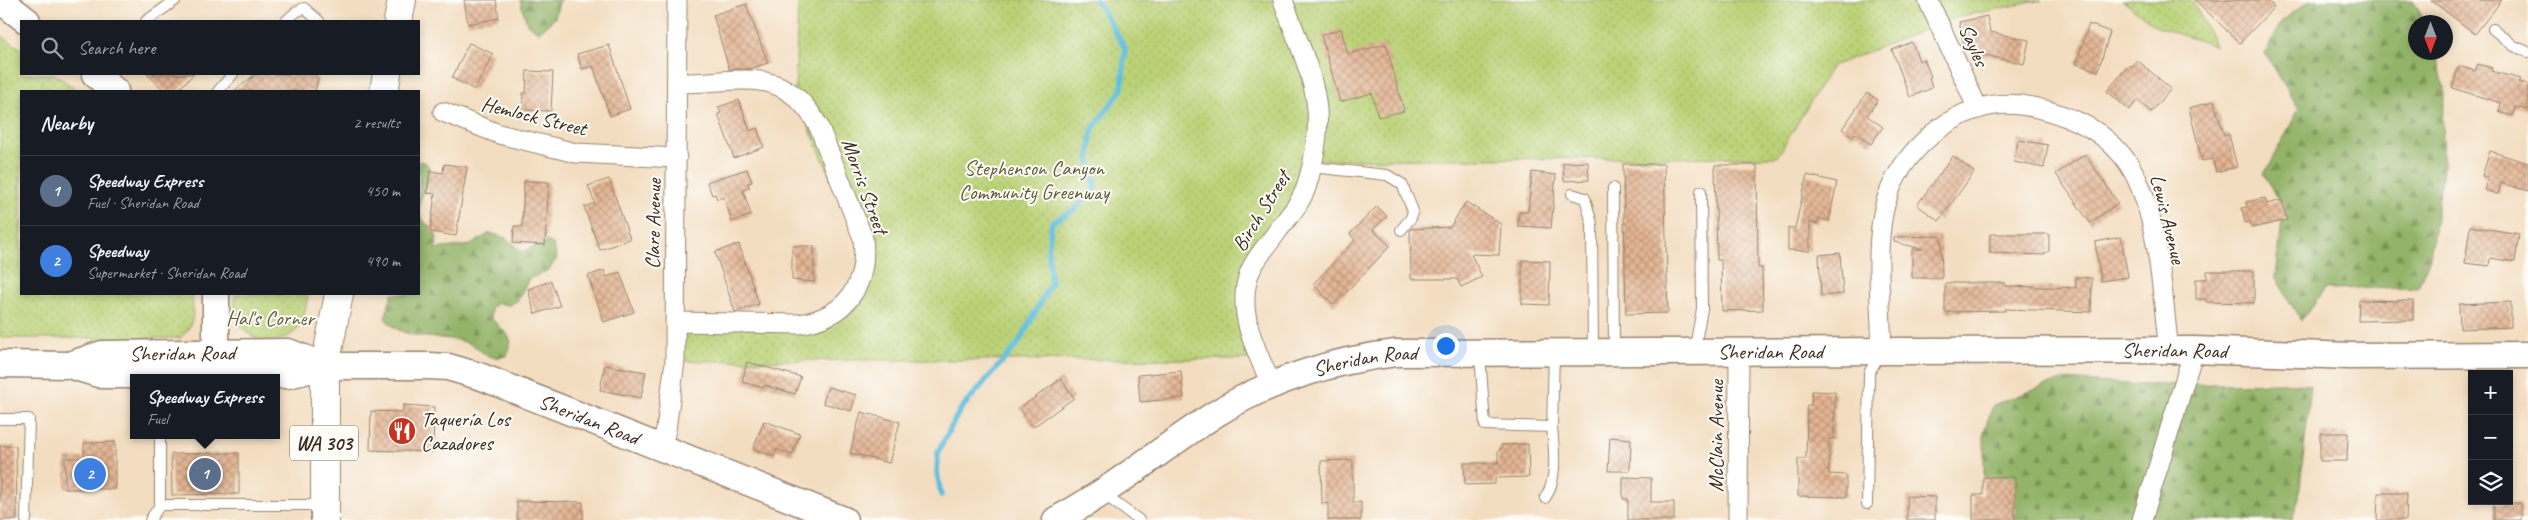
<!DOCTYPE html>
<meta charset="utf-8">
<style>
body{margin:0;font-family:Caveat,sans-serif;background:#242831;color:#f1f3f6}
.controls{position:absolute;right:15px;bottom:15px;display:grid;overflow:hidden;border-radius:0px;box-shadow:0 2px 8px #0003}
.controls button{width:45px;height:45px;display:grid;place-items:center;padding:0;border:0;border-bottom:1px solid #363941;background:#171b24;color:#f1f3f6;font:25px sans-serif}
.compass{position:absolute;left:2408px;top:15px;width:45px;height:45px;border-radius:50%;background:#171b24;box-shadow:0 2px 8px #0003;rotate:180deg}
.you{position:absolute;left:1445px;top:345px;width:18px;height:18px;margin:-12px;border:4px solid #fff;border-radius:50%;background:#1a73e8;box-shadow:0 0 0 8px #1a73e833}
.badge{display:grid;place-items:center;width:32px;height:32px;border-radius:50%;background:#c8321e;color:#fff;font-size:16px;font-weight:700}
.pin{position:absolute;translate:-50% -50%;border:2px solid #fff;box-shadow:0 1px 5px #0006}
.popup{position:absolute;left:130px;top:374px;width:150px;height:65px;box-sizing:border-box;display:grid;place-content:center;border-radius:0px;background:#171b24;filter:drop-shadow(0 1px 4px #0005);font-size:16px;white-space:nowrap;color:#9ea1a6}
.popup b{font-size:19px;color:#f1f3f6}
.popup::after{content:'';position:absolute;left:50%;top:100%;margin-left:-10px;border:10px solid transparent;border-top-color:#171b24}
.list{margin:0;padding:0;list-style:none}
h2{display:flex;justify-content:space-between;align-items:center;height:65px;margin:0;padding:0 20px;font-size:21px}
h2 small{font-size:16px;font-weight:400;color:#9ea1a6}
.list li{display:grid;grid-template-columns:32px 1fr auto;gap:15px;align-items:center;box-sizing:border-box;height:70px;padding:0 20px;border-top:1px solid #363941}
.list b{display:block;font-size:19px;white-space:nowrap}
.list p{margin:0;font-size:16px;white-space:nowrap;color:#9ea1a6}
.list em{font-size:16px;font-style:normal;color:#9ea1a6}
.icon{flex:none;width:28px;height:28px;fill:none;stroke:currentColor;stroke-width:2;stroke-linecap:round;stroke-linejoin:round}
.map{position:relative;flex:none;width:2528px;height:520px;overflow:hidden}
.search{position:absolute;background:#171b24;box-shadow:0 2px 8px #0003;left:20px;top:20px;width:400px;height:55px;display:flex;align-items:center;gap:12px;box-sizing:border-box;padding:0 18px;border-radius:0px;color:#9ea1a6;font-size:19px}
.panel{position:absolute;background:#171b24;box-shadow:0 2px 8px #0003;left:20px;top:90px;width:400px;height:205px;border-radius:0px}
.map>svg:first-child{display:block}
</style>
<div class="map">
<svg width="2528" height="520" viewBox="0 0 2528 520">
<defs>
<pattern id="grass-dots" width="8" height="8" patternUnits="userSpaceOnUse" patternTransform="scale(1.25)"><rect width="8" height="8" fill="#bad176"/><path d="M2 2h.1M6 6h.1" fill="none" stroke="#a1b466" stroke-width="1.8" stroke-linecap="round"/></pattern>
<pattern id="forest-firs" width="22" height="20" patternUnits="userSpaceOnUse" patternTransform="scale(1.25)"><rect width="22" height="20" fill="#93b367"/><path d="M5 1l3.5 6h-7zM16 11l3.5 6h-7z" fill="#799254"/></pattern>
<pattern id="building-cross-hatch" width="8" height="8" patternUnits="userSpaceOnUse" patternTransform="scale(1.25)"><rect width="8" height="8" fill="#e4b694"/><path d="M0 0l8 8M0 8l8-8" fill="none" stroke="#ba9478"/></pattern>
</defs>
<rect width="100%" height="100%" fill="#fdfcf7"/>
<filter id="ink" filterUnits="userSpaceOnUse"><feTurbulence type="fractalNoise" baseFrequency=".02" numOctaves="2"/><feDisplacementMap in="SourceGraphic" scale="10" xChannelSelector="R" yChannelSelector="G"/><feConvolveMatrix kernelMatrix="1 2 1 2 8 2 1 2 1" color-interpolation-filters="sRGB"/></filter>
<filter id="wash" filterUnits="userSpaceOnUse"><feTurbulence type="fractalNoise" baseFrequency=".0096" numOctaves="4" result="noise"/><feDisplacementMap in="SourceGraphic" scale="20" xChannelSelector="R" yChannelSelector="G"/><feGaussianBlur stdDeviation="1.12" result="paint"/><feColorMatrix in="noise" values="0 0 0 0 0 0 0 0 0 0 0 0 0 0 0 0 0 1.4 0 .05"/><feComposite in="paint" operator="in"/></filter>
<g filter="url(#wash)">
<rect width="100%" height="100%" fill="#f3ddc0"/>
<path fill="url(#grass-dots)" stroke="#7a7e4a" d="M798 0H2042L1957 17 1832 66 1777 157 1313 160 1248 277 1260 359 675 361V322L799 324 838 310 865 255 795 95Z
M2122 0H2192L2216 46 2157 27Z
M0 35 21 49V74H55L78 91H21V294H192C193 313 196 324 180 338H0Z
M235 294H308C306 304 305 319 299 327 280 351 242 343 236 313 235 307 235 300 235 294Z"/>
<path fill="url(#forest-firs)" stroke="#676e42" d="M520 0H560L555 18 539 32 527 24Z
M2310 0H2413L2425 22H2416V52L2436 53 2444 88 2443 170 2430 257 2418 287 2325 289 2301 321 2276 278 2283 210 2264 174 2299 109 2265 53 2282 21Z
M419 161 426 163 432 172 419 203Z
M419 203C419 206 419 212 420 215 427 229 442 230 435 249L471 245 490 233 506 238 522 252 547 241 553 244 557 258 549 270 529 279 517 301 509 305 497 303 491 308V318L507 334 511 341 507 356C481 361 486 349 465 342 438 334 403 343 385 318L392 294H419Z
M2061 380 2146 385 2282 383 2311 385 2299 497 2292 520H1984V431L1993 405Z"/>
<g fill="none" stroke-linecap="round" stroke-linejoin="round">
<path stroke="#5ebedd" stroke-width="5.5" d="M941 495 937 472 938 452 960 410 1018 344 1051 283 1048 249 1052 222 1074 210 1096 188 1089 159 1092 130 1122 89 1125 48 1096 0"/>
</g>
<g id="blocks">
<path fill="url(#building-cross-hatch)" d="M464 0H496L499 18 468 24Z
M2195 0H2267L2274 7 2240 43Z
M2431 0H2502L2475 34Z
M746 4 768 63 749 69H729L713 15Z
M1987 16 1990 32 2029 40 2024 64 1985 55 1973 58 1971 47 1965 49 1959 22Z
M2089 24 2110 32 2098 71 2076 64Z
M1341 29 1348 54 1386 44 1404 111 1378 117 1372 93 1340 102 1321 35Z
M1912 42 1919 61 1924 59 1931 77 1929 78 1932 88 1910 97 1892 50Z
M469 43 493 54 475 90 452 78Z
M609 45 630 109 610 116 593 66 582 69 577 54Z
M2137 60 2171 89 2151 112 2138 100 2129 110 2107 91 2129 65 2131 67Z
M2478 64 2492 68 2491 71 2521 79 2519 82 2528 84V110L2515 107 2513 116 2499 112 2501 103 2452 88 2459 66 2475 71Z
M527 71 553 72 551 111 522 110 523 93H526Z
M147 74H194L177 91H165Z
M256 74H314L318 79 315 91H234Z
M1867 93 1878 100 1867 116 1883 127 1871 144 1855 133 1853 137 1842 129Z
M739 100 750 131 757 128 764 147 734 158 718 114 721 113 718 107Z
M2214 101 2224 135 2229 134 2237 167 2216 172 2213 159 2202 161 2189 108Z
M2018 140 2048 145 2044 168 2014 162Z
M2490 151 2528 163V191L2501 183 2498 194 2484 190 2488 177 2482 176Z
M2085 154 2118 203 2090 223 2056 174Z
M1953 156 1974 172 1939 221 1917 205Z
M1588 162 1589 180 1564 181 1563 163Z
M444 164 467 167 456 236 430 232 435 194 427 193 430 171 443 173Z
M1623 164H1664L1668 313 1626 314Z
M1715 165H1757L1758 268H1762L1763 310 1722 311 1721 260H1717Z
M747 169 752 182 748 183 749 188 743 190 751 215 732 222 724 197 717 199 715 194 712 195 707 182Z
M1532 172 1556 175 1551 228 1518 226 1519 212H1528Z
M1807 175 1837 182 1829 221 1819 218 1818 224 1810 222V251L1788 250V228H1795Z
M609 179 630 239 600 250 584 207 595 203 588 186Z
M524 181 549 182 545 245 513 243 514 226 522 227Z
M2265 198 2267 204 2282 200 2287 220 2252 228 2250 222 2245 223 2242 208 2247 207 2246 202Z
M1466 202 1501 224 1499 255 1471 254 1482 277 1461 287 1457 279H1411L1410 229 1450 227Z
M1377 206 1387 216 1373 230 1390 246 1334 305 1313 284 1355 240 1350 234Z
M2470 226 2519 234 2515 262 2490 258 2489 266 2465 263Z
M1990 234H2049V251L2042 255 1990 253Z
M1941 236 1942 278H1912V249H1923L1894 242V237Z
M2121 237 2128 277 2101 281 2095 242Z
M739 244 759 304 735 312 715 252Z
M792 246H814V282L792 280Z
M1840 253 1843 294 1821 296 1819 255Z
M1522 260 1550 261 1549 305 1522 304Z
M604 270 606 277 620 272 634 312 604 322 588 276Z
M2207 271H2254V303L2206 302V299H2196V279H2207Z
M2076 277 2092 278 2091 312 2005 309V311L1945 312V283H2005V286L2076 288Z
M551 281 560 306 535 314 528 289Z
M2359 300 2413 301V320L2358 321Z
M2511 302V327L2460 329 2459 304Z
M747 362 801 377 795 394 764 385V388L742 382Z
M605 365 646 372 641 398 600 390Z
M1181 371 1184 398 1140 402 1138 375Z
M1061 379 1074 398 1033 427 1020 408Z
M828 387 856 395 851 411 823 403Z
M1812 391 1835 392 1834 439H1829V474L1846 475V497L1798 496V459H1806L1807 405H1811Z
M403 405 434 407 433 452 370 450 371 411 403 412Z
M861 412 900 422 889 463 850 453Z
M764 421 800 434 792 455 777 449 774 456 753 449Z
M2320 433H2348L2347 461H2320Z
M1610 437 1631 439 1630 471H1608Z
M115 442V489H65V458H84V443Z
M1528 444 1529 477 1495 478V484L1465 485 1464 463H1498V451L1501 449V445Z
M0 446H16L17 520H0Z
M239 453V494L172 495 171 454Z
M1353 460V502H1361V520H1328V503L1322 504 1321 461Z
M1623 477 1651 478V502H1674V520H1628V499H1623Z
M1983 477H2015V520H1973V495H1983Z
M2378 493H2407L2406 520H2377Z
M1907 496 1935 497V520H1907Z
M517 501 583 502V520H517Z
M2494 503H2521V520H2494Z"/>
</g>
</g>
<g filter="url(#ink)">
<use href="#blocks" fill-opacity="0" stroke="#97846f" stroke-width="1"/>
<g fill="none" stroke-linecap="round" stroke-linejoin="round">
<defs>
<path id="lane" d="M146 21 176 0
M286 21 296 12 304 8 319 21
M2493 29 2514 46 2528 52
M218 91 233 74
M1311 167 1387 175 1402 184 1413 211 1411 218 1401 230
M1613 188 1614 352
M1572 194 1585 198 1592 224 1593 352
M1694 352 1702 309 1701 191
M1480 354 1485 425 1552 427 1554 353
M0 419H29L26 520
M160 435V505H324
M1103 494 1139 520
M1545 498C1558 480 1554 449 1552 427
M1867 504 1869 373 1880 354
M150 520 160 505"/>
<path id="street" d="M1928 0 1978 109
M443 112 499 134 576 153 677 158
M675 322 799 324C847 317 868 285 863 238L819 127C783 61 738 84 677 83
M1882 351C1881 304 1872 232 1890 190 1907 149 1950 111 1995 105 2020 102 2046 109 2069 118 2096 128 2120 147 2134 173 2160 224 2162 295 2169 351
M1272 386C1257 352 1237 315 1248 277 1253 260 1269 244 1279 229 1290 215 1304 199 1308 181 1315 157 1320 126 1316 101 1311 67 1294 33 1283 0
M661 447 666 430 675 361 677 0
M1738 520 1739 353
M2142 520 2194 350"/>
<g id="secondary">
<path d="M0 0 27 21"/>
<path d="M95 74 115 91"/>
<path d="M216 294V352"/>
<path id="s1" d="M0 364 69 365 102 375H288L325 366H429L448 367 482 377 844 520"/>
<path id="s2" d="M69 365 102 354 288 352 325 366"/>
<path id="s3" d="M1056 520C1113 490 1163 447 1217 413 1270 380 1335 360 1396 353L2194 350 2350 356 2528 355"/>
</g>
<path id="primary" d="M398 21 402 0
M384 91 387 74
M325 520V366L339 294"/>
</defs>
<use href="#lane" stroke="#97846f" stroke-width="12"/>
<use href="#street" stroke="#97846f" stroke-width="21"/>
<use href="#secondary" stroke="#97846f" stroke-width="29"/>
<use href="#primary" stroke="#97846f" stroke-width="30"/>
<use href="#lane" stroke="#fff" stroke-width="10"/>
<use href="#street" stroke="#fff" stroke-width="19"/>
<use href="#secondary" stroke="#fff" stroke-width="26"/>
<use href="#primary" stroke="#fff" stroke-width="28"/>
</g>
</g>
<defs>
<symbol id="restaurant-disc" viewBox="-11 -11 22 22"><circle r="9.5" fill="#c8321e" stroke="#fdfcf7"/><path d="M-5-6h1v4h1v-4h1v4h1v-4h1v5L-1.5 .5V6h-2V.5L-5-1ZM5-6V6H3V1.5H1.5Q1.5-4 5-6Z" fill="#fff"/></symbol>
</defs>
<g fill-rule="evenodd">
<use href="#restaurant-disc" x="386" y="415" width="32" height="32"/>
</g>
<g text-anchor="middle" stroke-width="4" stroke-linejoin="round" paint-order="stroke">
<rect fill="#fdfcf7" stroke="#75695f" stroke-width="1" x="290" y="425.5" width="68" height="35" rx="4"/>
<g font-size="20" font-weight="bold" fill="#3b2a1e">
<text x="324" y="450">WA 303</text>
</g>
<g font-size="21" fill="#3b2a1e" stroke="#fdfcf7">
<text transform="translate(1974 45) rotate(66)" y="7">Sayles</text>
<text transform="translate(534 116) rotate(14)" y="7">Hemlock Street</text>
<text transform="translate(865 186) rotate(70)" y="7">Morris Street</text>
<text transform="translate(1261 211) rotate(-58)" y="7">Birch Street</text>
<text transform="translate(2168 219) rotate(76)" y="7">Lewis Avenue</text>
<text transform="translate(653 224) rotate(-89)" y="7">Clare Avenue</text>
<text dy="7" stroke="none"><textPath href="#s3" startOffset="1162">Sheridan Road</textPath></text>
<text dy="7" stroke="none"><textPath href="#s3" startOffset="758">Sheridan Road</textPath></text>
<text dy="7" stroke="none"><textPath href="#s2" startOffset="115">Sheridan Road</textPath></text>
<text dy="7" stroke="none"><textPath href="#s3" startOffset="352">Sheridan Road</textPath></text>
<text dy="7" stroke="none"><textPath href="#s1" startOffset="601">Sheridan Road</textPath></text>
<text transform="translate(1716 436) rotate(-90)" y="7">McClain Avenue</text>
</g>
<g font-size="21" fill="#615c38" stroke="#fdfcf7">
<text x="1034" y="175">Stephenson Canyon<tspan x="1034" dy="24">Community Greenway</tspan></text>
<text x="270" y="325">Hal's Corner</text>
</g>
<g font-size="21" fill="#3b2a1e" stroke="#fdfcf7" text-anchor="start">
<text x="421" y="426">Taquería Los<tspan x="421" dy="24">Cazadores</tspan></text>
</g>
</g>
</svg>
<div class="controls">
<button>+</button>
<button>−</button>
<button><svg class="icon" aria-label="layers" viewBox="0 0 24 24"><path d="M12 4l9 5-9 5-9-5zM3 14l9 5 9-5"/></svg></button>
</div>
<svg class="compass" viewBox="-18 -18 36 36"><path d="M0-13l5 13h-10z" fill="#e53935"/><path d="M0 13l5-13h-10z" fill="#9ea1a6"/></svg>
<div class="you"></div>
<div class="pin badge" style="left:205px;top:474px;background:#5c6f8a">1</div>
<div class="popup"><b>Speedway Express</b>Fuel</div>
<div class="pin badge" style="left:90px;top:474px;background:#3f7fe0">2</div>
<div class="search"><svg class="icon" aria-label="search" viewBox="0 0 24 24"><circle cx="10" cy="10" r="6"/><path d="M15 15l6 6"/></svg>Search here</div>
<section class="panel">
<h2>Nearby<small>2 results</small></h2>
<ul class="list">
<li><span class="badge" style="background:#5c6f8a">1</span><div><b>Speedway Express</b><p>Fuel · Sheridan Road</p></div><em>450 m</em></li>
<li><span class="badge" style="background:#3f7fe0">2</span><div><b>Speedway</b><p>Supermarket · Sheridan Road</p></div><em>490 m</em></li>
</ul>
</section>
</div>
